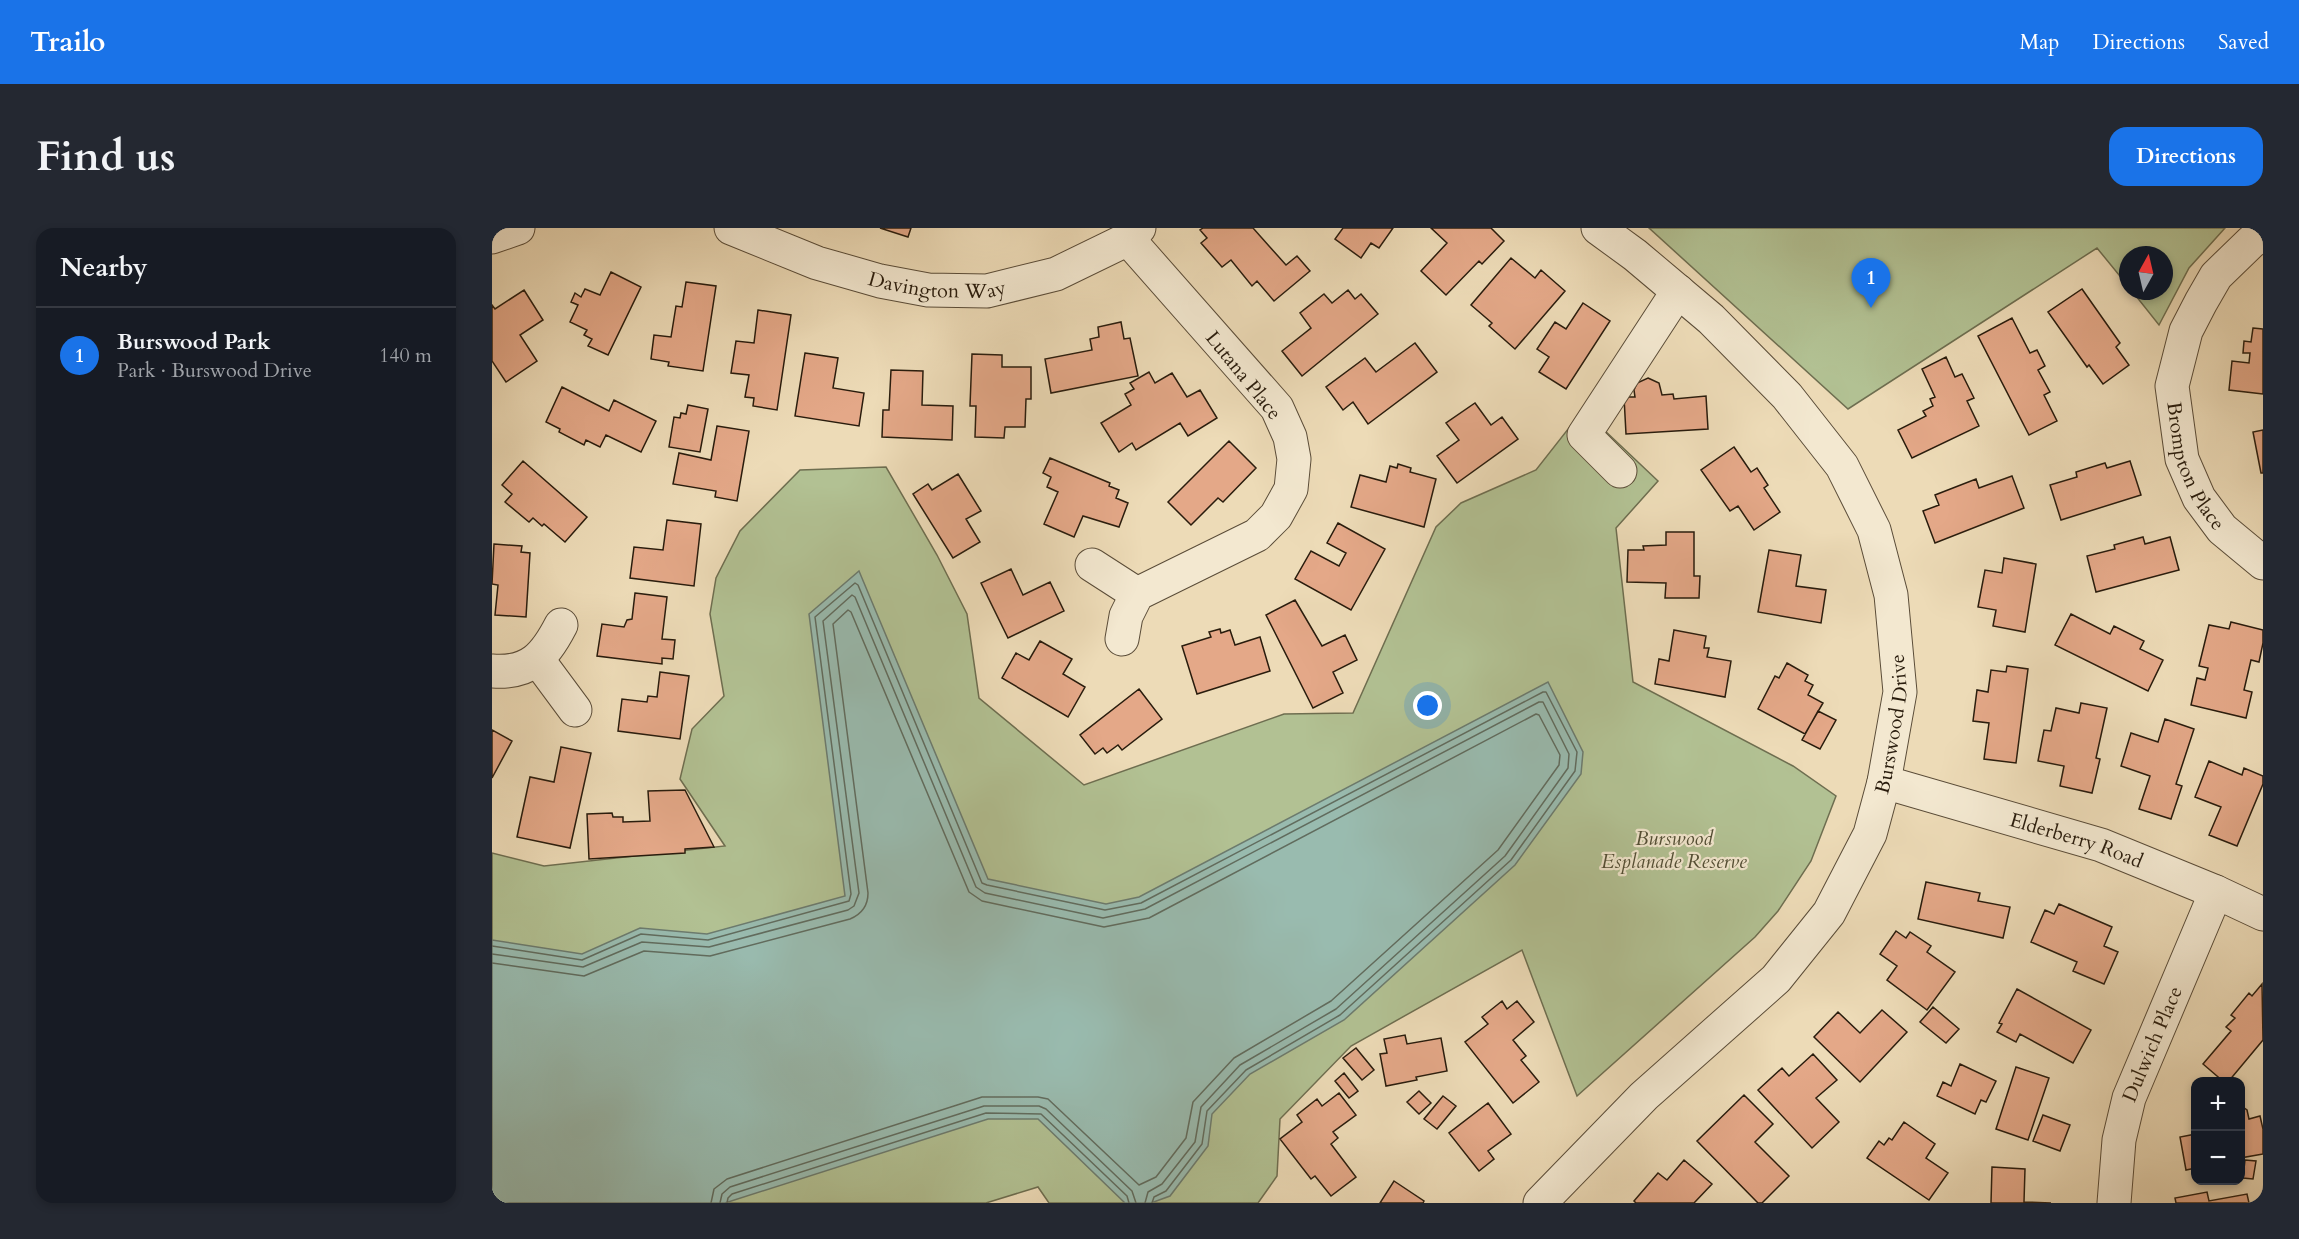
<!DOCTYPE html>
<meta charset="utf-8">
<style>
body{margin:0;font-family:Cardo,serif;background:#242831;color:#f1f3f6}
.controls{position:absolute;right:18px;bottom:18px;display:grid;overflow:hidden;border-radius:12px;box-shadow:0 3px 9px #0003}
.controls button{width:54px;height:54px;display:grid;place-items:center;padding:0;border:0;border-bottom:2px solid #363941;background:#171b24;color:#f1f3f6;font:30px sans-serif}
.compass{position:absolute;left:1627px;top:18px;width:54px;height:54px;border-radius:50%;background:#171b24;box-shadow:0 3px 9px #0003;rotate:8deg}
.you{position:absolute;left:936px;top:478px;width:21px;height:21px;margin:-15px;border:4px solid #fff;border-radius:50%;background:#1a73e8;box-shadow:0 0 0 9px #1a73e833}
.badge{display:grid;place-items:center;width:39px;height:39px;border-radius:50%;background:#1a73e8;color:#fff;font-size:20px;font-weight:700}
.pin{position:absolute;translate:-50% -50px;filter:drop-shadow(0 2px 3px #0008)}
.pin::after{content:'';position:absolute;top:32px;width:21px;height:18px;background:inherit;clip-path:polygon(0 0,100% 0,50% 100%)}
.list{margin:0;padding:0;list-style:none}
h2{display:flex;justify-content:space-between;align-items:center;height:78px;margin:0;padding:0 24px;font-size:26px}
h2 small{font-size:20px;font-weight:400;color:#9ea1a6}
.list li{display:grid;grid-template-columns:39px 1fr auto;gap:18px;align-items:center;box-sizing:border-box;height:96px;padding:0 24px;border-top:2px solid #363941}
.list b{display:block;font-size:22px;white-space:nowrap}
.list p{margin:0;font-size:20px;white-space:nowrap;color:#9ea1a6}
.list em{font-size:20px;font-style:normal;color:#9ea1a6}
.map{position:relative;flex:none;width:1771px;height:975px;overflow:hidden;border-radius:18px}
header{display:flex;align-items:center;gap:36px;box-sizing:border-box;height:84px;padding:0 30px;background:#1a73e8;color:#fff}
header strong{font-size:28px}
nav{display:flex;gap:33px;margin-inline-start:auto;font-size:21px}
.intro{display:flex;align-items:center;justify-content:space-between;box-sizing:border-box;height:144px;padding:0 36px}
h1{margin:0;font-size:42px}
.button{padding:15px 27px;border-radius:18px;background:#1a73e8;color:#fff;font-size:21px;font-weight:700}
main{display:flex;gap:36px;padding:0 36px}
aside{flex:1;background:#171b24;border-radius:18px;box-shadow:0 3px 9px #0003}
.map>svg:first-child{display:block}
</style>
<header>
<strong>Trailo</strong>
<nav><a>Map</a><a>Directions</a><a>Saved</a></nav>
</header>
<div class="intro"><h1>Find us</h1><a class="button">Directions</a></div>
<main>
<aside>
<h2>Nearby<small></small></h2>
<ul class="list">
<li><span class="badge">1</span><div><b>Burswood Park</b><p>Park · Burswood Drive</p></div><em>140 m</em></li>
</ul>
</aside>
<div class="map">
<svg width="1771" height="975" viewBox="0 0 1771 975">
<rect width="100%" height="100%" fill="#eddbb7"/>
<filter id="stains"><feTurbulence type="fractalNoise" baseFrequency=".00333" numOctaves="4"/><feColorMatrix values="0 0 0 0 .2 0 0 0 0 .09 0 0 0 0 .02 0 0 0 .5 -.17"/></filter>
<radialGradient id="worn" r=".72"><stop offset=".6" stop-color="#630" stop-opacity="0"/><stop offset="1" stop-color="#630" stop-opacity=".3"/></radialGradient>
<path fill="#b2c193" stroke="#6e6e50" stroke-width="1.5" d="M1157 0H1733L1697 40 1667 97 1640 63H1672V27H1636V58L1605 20 1356 181Z
M1091 182 1166 253 1124 300 1141 454 1301 538 1344 568 1319 633 1286 683 1263 709 1085 868 1030 722 859 818 788 891 785 948 766 975H557L546 959 494 975H0V625L52 638 233 618 188 551 200 501 232 468 218 386 224 350 248 303 308 242 394 239 445 327 475 386 487 470 592 557 792 486 861 485 944 299 969 275 1044 242Z"/>
<path fill="#99bbaf" stroke="#6c7b6e" stroke-width="1.5" d="M367 343 496 651 614 676 647 669 1056 454 1091 524 1089 546 1023 637 852 792 758 846 720 886 716 918 678 968 659 975H633L546 891H496L233 975H0V712L90 726 148 700 215 706 353 668 317 386Z"/>
<g fill="none" stroke-linecap="round" stroke-linejoin="round">
<path stroke="#616c5e" stroke-width="1.5" d="M0 718 90 732 149 706 216 712 357 673 359 666 323 389 363 355 366 357 490 655 495 657 613 682 649 675 1051 464H1054L1085 524 1083 543 1019 632 848 787 754 842 715 883 710 916 674 963 662 969 660 975
M0 726 91 739 150 714 217 719 356 682 362 678 367 665 331 393 360 367 363 369 484 659 493 665 611 690 653 681 1047 474H1051L1077 526 1076 540 1013 628 844 781 748 837 709 879 703 914 670 956 656 964 653 975
M0 735 92 748 152 723 218 728 358 691C370 686 376 678 376 665L341 396 356 382 359 384 477 664 490 673 612 699 657 690 1044 486 1047 487 1068 527 1067 537 1006 622 839 773 742 830 701 874 694 910 664 949 647 957 556 871 546 869H490L235 951 222 961 219 975
M228 975 230 966 238 959 492 878H547L554 881 640 963 644 975
M235 975 236 970 240 966 494 885 549 886 635 968 637 975"/>
</g>
<path fill="#e4a888" stroke="#291c0d" stroke-width="1.5" d="M388 0H419L416 9Z
M711 0H761L794 37 805 28 818 43 782 73 765 53 760 58 739 32 730 39 709 15 715 10 708 2Z
M851 0H901L887 20 879 15 869 30 843 11Z
M939 0H999L1012 13 990 36 987 33 954 67 929 43 955 15Z
M1019 30 1043 50 1049 42 1073 63 1023 121 997 98 1000 95 979 77Z
M119 44 149 59 116 127 96 118 100 111 92 107 95 102 78 94 86 77 79 74 83 65 89 69 93 61 108 67Z
M194 54 224 58 211 143 176 138 177 134 159 131 162 107 179 109 184 78 190 79Z
M1590 61 1628 115 1624 119 1637 137 1611 156 1597 137 1595 139 1556 84Z
M32 62 51 92 28 107 45 133 14 154 0 133V77L3 81Z
M856 62 863 71 869 66 886 86 810 148 790 123 819 100 808 85 832 66 840 75Z
M1091 75 1118 93 1074 161 1047 144 1057 129 1045 121 1063 94 1074 101Z
M266 82 299 87 285 182 261 178 262 170 253 169 257 147 239 145 244 113 262 115Z
M1520 90 1538 125 1545 122 1553 138 1546 142 1558 164 1552 167 1565 193 1537 207 1486 108Z
M629 94 632 111 638 110 646 148 559 165 553 131 600 122 598 111 607 109 606 99Z
M1761 100 1771 101V166L1737 162 1740 133 1757 135 1758 125H1751L1752 113 1759 114Z
M923 115 945 144 876 196 861 174 851 182 834 159 873 130 884 144Z
M313 125 346 130 341 160 372 165 367 198 303 188Z
M480 126 510 127V139H539V171H534L533 199H513L512 210 483 209 484 178H478Z
M1454 129 1463 149 1470 146 1482 170 1475 173 1487 198 1420 230 1406 202 1434 188 1431 183 1441 178 1438 171 1443 169 1430 141Z
M399 142 431 143 430 177 461 178 460 212 390 209 391 182H397Z
M657 144 663 155 680 145 695 169 708 162 725 190 696 208 688 195 644 222 640 215 627 224 609 195 639 177 633 166 642 161 638 155Z
M1156 150 1167 155 1170 167 1181 166 1182 171 1214 168 1216 201 1134 206 1132 169H1143L1142 162 1145 155Z
M70 159 117 183 122 172 164 193 149 224 114 207 108 219 94 212 92 217 67 204 68 201 54 194Z
M983 175 999 197 1010 189 1026 211 965 255 945 228 967 212 954 195Z
M196 177 216 181 208 224 177 219 182 189 188 190 189 185 194 186Z
M225 198 257 203 245 273 223 269 224 263 181 256 187 225 219 232Z
M1771 202V245H1769L1761 204Z
M737 213 764 240 731 274 726 270 699 297 676 274Z
M1242 219 1259 244 1265 240 1276 257 1272 260 1288 284 1262 302 1246 278 1238 283 1209 242Z
M558 230 618 255 617 258 627 262 624 270 636 275 627 299 591 288 582 309 552 296 566 264 555 259 559 249 551 245Z
M31 233 95 289 73 314 52 296 50 298 41 290 37 294 13 274 20 266 10 257Z
M1638 233 1649 267 1569 292 1558 257 1585 249 1584 244 1613 235 1615 240Z
M906 236 919 240 918 244 944 251 932 299 859 279 868 247 894 254 898 238 905 240Z
M466 246 489 283 474 291 488 314 461 330 421 266 436 256 440 262Z
M1520 248 1532 280 1443 315 1431 283 1447 277 1443 267 1484 251 1487 260Z
M175 292 209 296 202 358 138 350 142 319 171 322Z
M846 295 893 321 859 382 803 351 819 323 847 338 854 325 835 315Z
M1174 304H1202V348H1208L1207 370H1173L1174 355 1135 354 1136 322H1152L1151 318 1174 317Z
M1651 309 1653 316 1678 309 1687 342 1604 364 1595 328 1623 321 1622 317Z
M2 316 30 318 29 324 38 325 34 389 3 387 6 357 0 356Z
M1277 322 1309 327 1304 358 1334 362 1329 395 1266 384Z
M1512 330 1544 336 1533 404 1501 398 1504 382 1486 379 1493 342 1510 345Z
M519 341 531 367 558 354 572 383 516 410 489 355Z
M143 365 175 369 170 411 183 412 181 431 170 430V436L105 428 110 396 132 399 135 392 140 391Z
M803 372 830 418 853 407 865 432 841 444 851 465 821 480 774 387Z
M1579 386 1618 406 1622 398 1652 413 1648 421 1671 432 1656 463 1563 417Z
M1739 394 1771 402V415L1767 434 1759 432 1752 462 1760 464 1754 490 1699 477 1705 450 1713 452 1716 440 1707 438 1717 397 1737 401Z
M728 401 729 405 738 402 743 417 768 409 778 443 705 466 690 418 719 409 717 404Z
M1182 402 1214 408 1212 420H1217L1215 429 1239 433 1233 469 1163 456 1167 431 1177 433Z
M548 413 580 431 571 446 593 459 576 489 510 450 524 425 537 432Z
M1295 435 1316 447 1313 453 1321 457 1316 467 1331 475 1313 506 1266 481 1283 448 1287 450Z
M1515 438 1536 441 1524 535 1492 531 1497 495 1481 493 1485 462 1496 464 1499 442 1514 444Z
M168 444 197 448 188 511 126 503 130 471 155 474 156 468 165 469Z
M647 461 670 491 630 522 626 517 615 525 611 520 603 526 588 507Z
M1589 475 1615 480 1604 530 1608 531 1600 565 1568 558 1572 538 1546 533 1552 502 1559 503 1564 480 1587 485Z
M1326 483 1344 492 1328 521 1310 512Z
M1673 491 1702 501 1684 556 1690 558 1679 591 1647 581 1658 548 1629 538 1639 505 1666 514Z
M0 502 20 513 0 550Z
M69 519 99 525 78 620 25 609 38 549 62 554Z
M1717 533 1750 547 1752 540 1771 548V556L1745 618 1717 607 1729 579 1703 569Z
M193 562 222 619 193 621V625L97 631 95 586 120 585 121 589H131V594L158 593 156 563Z
M1434 654 1488 665 1486 673 1518 679 1511 710 1426 691Z
M1567 676 1620 699 1612 718 1626 724 1612 756 1581 743 1585 734 1539 714 1553 682 1562 686Z
M1404 703 1414 710 1418 704 1439 718 1435 724 1463 744 1435 782 1395 752 1405 738 1388 726Z
M1770 756 1771 812 1736 854H1732L1711 836 1739 803 1734 799 1743 790 1739 787 1757 765 1760 768Z
M1525 761 1599 802 1581 835 1528 806 1524 814 1505 804 1510 796 1507 795Z
M1010 773 1015 781 1025 773 1042 794 1021 812 1034 828 1029 832 1047 854 1021 875 973 814 996 796 990 789Z
M1441 779 1467 801 1454 815 1428 794Z
M1390 782 1415 804 1368 854 1322 809 1346 784 1368 805Z
M913 807 915 816 949 810 955 843 924 849 925 852 894 858 888 826 895 825 892 811Z
M864 820 882 842 870 852 851 830Z
M1321 826 1345 852 1324 870 1347 894 1320 920 1266 862 1290 840 1297 848Z
M1468 836 1504 853 1494 874 1489 872 1483 886 1445 868 1451 854 1459 858Z
M1524 839 1557 850 1536 912 1504 901Z
M852 845 866 863 857 870 843 853Z
M927 863 939 875 927 886 915 874Z
M847 865 864 887 841 904 846 910 839 916 864 949 839 968 823 948 819 951 788 911 810 894 805 887 825 871 830 878Z
M1252 867 1281 896 1263 914 1297 948 1270 975H1266L1205 913Z
M951 868 964 878 945 901 932 891Z
M996 875 1019 906 996 923 1002 931 987 943 957 905Z
M1748 877 1755 882 1757 891 1768 888 1771 901V926L1748 930Z
M1551 887 1578 897 1568 923 1541 913Z
M1412 894 1443 916 1434 930 1456 945 1437 972 1375 930 1387 913 1392 917 1397 910 1400 912Z
M1704 906V940L1694 942 1688 909Z
M1192 932 1220 956 1202 975H1144L1142 973 1166 945 1175 952Z
M1753 932 1764 933 1761 951 1751 950Z
M1500 939 1533 941 1532 974 1559 975H1499Z
M902 953 932 973 931 975H888Z
M1715 964 1717 973 1755 966 1757 975H1684L1683 970Z"/>
<g fill="none" stroke-linecap="round" stroke-linejoin="round">
<defs>
<g id="minor">
<path id="s1" d="M239 0 325 35 388 53 436 62 495 63 564 46 636 11 647 0"/>
<path id="s2" d="M1771 6 1759 14 1724 48 1709 74 1694 103 1680 158 1690 231 1707 270 1730 301 1771 335"/>
<path d="M0 9 26 0"/>
<path d="M1128 243 1092 207 1186 63"/>
<path d="M600 337 645 366"/>
<path d="M630 411 634 388 645 366 765 307 784 288 799 261 802 231 798 209 785 180 636 11"/>
<path d="M46 432 83 482"/>
<path d="M0 443C38 446 53 428 69 397"/>
<path id="s3" d="M1392 554 1609 617 1724 664 1771 686"/>
<path id="s4" d="M1048 975 1152 868 1284 751 1337 685 1378 606 1392 554 1408 464 1399 367 1382 302 1350 238 1295 168 1219 91 1143 27 1106 0"/>
<path id="s5" d="M1622 975 1627 912 1637 870 1724 664"/>
</g>
</defs>
<use href="#minor" stroke="#5a4c38" stroke-width="35"/>
<use href="#minor" stroke="#f3e8d0" stroke-width="33"/>
</g>
<g text-anchor="middle" stroke-width="4.5" stroke-linejoin="round" paint-order="stroke">
<g font-size="20" fill="#291c0d" stroke="#f3e8d0">
<text dy="7" stroke="none"><textPath href="#s1" startOffset="216">Davington Way</textPath></text>
<text transform="translate(752 147) rotate(51)" y="7">Lutana Place</text>
<text dy="7" stroke="none"><textPath href="#s2" startOffset="267">Brompton Place</textPath></text>
<text dy="7" stroke="none"><textPath href="#s4" startOffset="612">Burswood Drive</textPath></text>
<text dy="7" stroke="none"><textPath href="#s3" startOffset="201">Elderberry Road</textPath></text>
<text dy="7" stroke="none"><textPath href="#s5" startOffset="165">Dulwich Place</textPath></text>
</g>
<g font-size="20" font-style="italic" fill="#524e35" stroke="#f3e8d0">
<text x="1182" y="617">Burswood<tspan x="1182" dy="23">Esplanade Reserve</tspan></text>
</g>
</g>
<rect width="100%" height="100%" filter="url(#stains)"/>
<rect width="100%" height="100%" fill="url(#worn)"/>
</svg>
<div class="controls">
<button>+</button>
<button>−</button>
</div>
<svg class="compass" viewBox="-18 -18 36 36"><path d="M0-13l5 13h-10z" fill="#e53935"/><path d="M0 13l5-13h-10z" fill="#9ea1a6"/></svg>
<div class="you"></div>
<div class="pin badge" style="left:1379px;top:80px">1</div>
</div>
</main>
